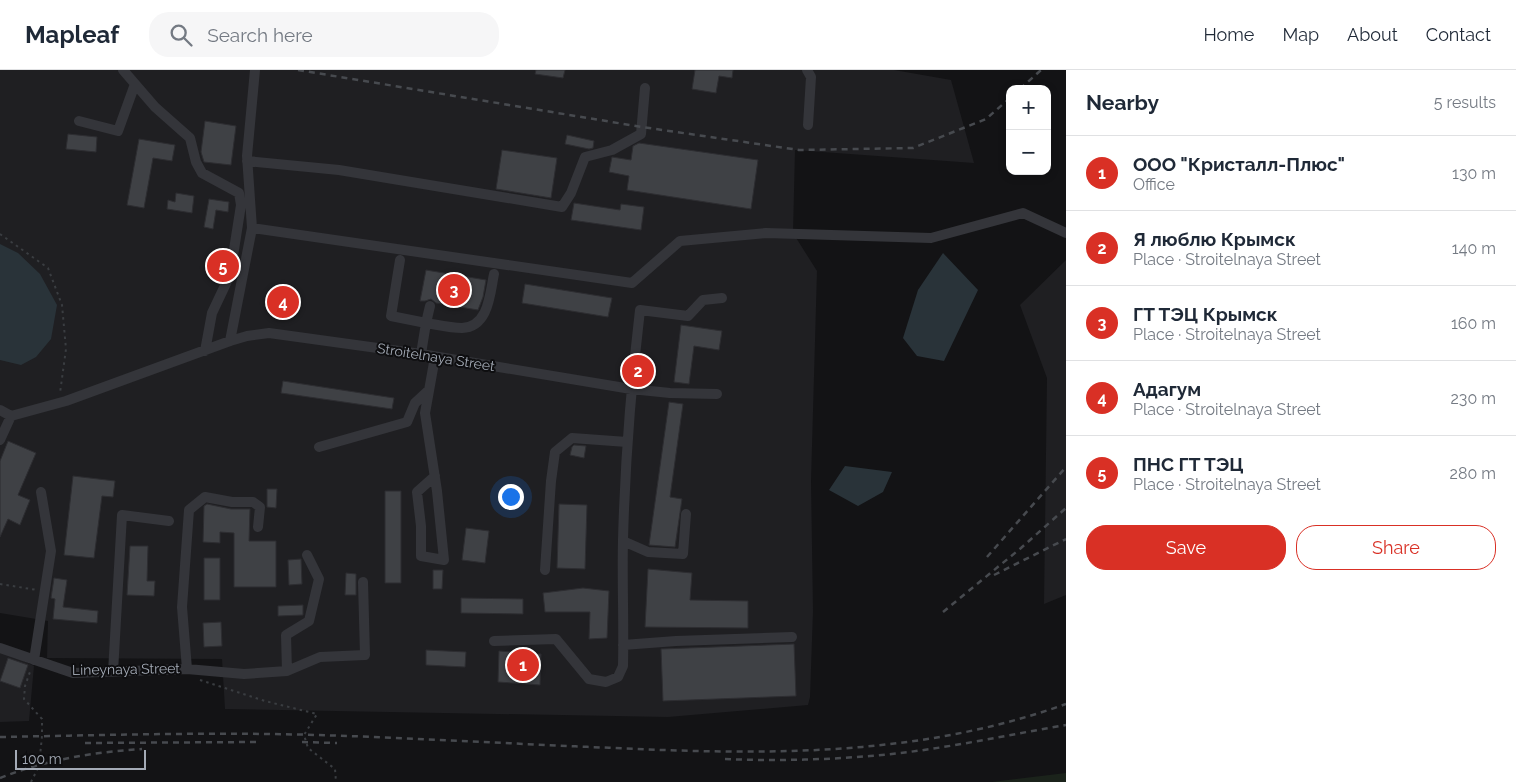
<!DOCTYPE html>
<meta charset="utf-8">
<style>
body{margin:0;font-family:Raleway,sans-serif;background:#f6f6f7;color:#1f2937}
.controls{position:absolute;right:15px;top:15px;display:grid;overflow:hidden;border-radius:10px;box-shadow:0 2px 8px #0003}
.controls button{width:45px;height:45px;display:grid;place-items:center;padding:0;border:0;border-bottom:1px solid #e0e1e3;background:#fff;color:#1f2937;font:25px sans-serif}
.scale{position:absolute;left:15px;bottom:12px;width:131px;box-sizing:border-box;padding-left:5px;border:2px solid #a4abb6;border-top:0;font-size:14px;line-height:18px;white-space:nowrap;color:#a4abb6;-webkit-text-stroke:4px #0e0e10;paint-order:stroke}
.you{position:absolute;left:510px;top:426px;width:18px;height:18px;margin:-12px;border:4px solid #fff;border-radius:50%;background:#1a73e8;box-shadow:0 0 0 8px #1a73e833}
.badge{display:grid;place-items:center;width:32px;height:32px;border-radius:50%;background:#d93025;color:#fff;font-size:16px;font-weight:700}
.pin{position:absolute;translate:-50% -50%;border:2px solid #fff;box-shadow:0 1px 5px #0006}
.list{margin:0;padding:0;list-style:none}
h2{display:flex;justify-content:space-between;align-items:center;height:65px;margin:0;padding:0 20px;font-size:21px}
h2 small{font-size:16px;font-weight:400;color:#747a83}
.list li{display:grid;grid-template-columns:32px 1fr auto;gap:15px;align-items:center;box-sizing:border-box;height:75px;padding:0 20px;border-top:1px solid #e0e1e3}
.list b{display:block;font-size:19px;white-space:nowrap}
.list p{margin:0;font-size:16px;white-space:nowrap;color:#747a83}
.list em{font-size:16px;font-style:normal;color:#747a83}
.actions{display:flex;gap:10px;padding:15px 20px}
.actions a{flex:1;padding:11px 0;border:1px solid #d93025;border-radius:20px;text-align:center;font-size:18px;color:#d93025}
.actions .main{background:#d93025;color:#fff}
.icon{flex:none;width:28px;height:28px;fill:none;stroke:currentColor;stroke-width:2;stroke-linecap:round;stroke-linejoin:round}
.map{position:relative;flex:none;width:1066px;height:712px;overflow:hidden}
header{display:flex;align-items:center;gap:30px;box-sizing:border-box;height:70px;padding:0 25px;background:#fff;border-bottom:1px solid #e0e1e3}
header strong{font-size:24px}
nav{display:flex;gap:28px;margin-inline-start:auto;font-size:18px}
.search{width:350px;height:45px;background:#f6f6f7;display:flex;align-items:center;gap:12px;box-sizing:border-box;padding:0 18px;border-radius:20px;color:#747a83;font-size:19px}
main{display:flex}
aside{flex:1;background:#fff}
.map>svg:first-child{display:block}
</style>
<header>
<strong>Mapleaf</strong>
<div class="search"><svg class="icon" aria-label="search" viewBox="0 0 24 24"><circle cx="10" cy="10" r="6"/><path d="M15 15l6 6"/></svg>Search here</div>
<nav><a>Home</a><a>Map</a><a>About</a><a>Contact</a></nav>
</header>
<main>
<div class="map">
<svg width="1066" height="712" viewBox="0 0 1066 712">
<rect width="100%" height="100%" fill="#131315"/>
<path fill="#1f1f22" d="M0 0H894L951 10 974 93 795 80 793 163 817 201 811 411 813 541 810 627 808 635 668 647 225 639 222 589 47 588 48 551 0 543Z
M1066 190V525L1044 534 1047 308 1020 235Z
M0 579 34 596 29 651 0 652Z"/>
<path fill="#1b231b" d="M1066 703V712H992Z"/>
<path fill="#293339" d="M0 174 18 183 40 204 57 235 51 269 36 287 21 295 0 290Z
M943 183 978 220 944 291 917 286 903 268 918 220Z
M845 396 892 402 883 422 858 436 829 420Z"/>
<path fill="#3f4145" stroke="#2d2d31" d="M536 0H565L563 8 535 4Z
M695 0H733L732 8 719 6 716 23 692 19Z
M205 51 236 56 231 95 204 92 201 82Z
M68 64 97 67 96 82 66 79Z
M567 65 594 71 593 78 589 79 565 74Z
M139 69 175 75 172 91 153 88 144 138 127 135Z
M639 73 758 90 751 139 627 120 629 106 609 102 612 87 631 90 633 76Z
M502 80 557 88 551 128 496 119Z
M176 123 194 126 192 143 167 139 168 130 175 132Z
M209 129 229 132 228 142 216 140 213 159 204 157Z
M574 133 620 140 621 134 644 137 641 160 571 150Z
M426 200 486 210 483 227 478 240 436 233 431 229 425 231H420Z
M525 214 612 228 608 247 522 233Z
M269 222 299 226 297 241 267 237Z
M681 255 722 261 719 280 694 276 689 314 674 312Z
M283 311 394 328 392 339 281 323Z
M669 332 683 334 670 427 682 429 675 477 649 475Z
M8 371 36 383 18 425 30 430 20 455 8 449 0 467V391Z
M574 375 586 376 584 388 570 385 572 377Z
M73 406 115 411 113 427 102 426 94 488 64 485Z
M267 419H277L276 438 267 437Z
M385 421H401V513H385Z
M207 434 231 439H250L249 471H276V517H234V463L220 462V473L203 472 204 436Z
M559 434 587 435 585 499 557 498Z
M466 458 489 461 485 493 462 490Z
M130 476H148L147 511H155L154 526 127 525Z
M204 488H220V530H204Z
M301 489 302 514 289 515 288 490Z
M648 499 692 503 690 530 748 531V558L645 557Z
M433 500H443L442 519H433Z
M346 503 356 504V525H345Z
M54 508 67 510 63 537 98 541 97 553 53 549 55 529 51 528Z
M583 518 609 521 607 568 589 569 590 542H545L543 523Z
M461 528 523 529V544L461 543Z
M303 535V545L278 546V536Z
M221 552 222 576 204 577 203 553Z
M794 574 796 626 663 631 661 579Z
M426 580 466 582 465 597 426 595Z
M499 581 541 584 540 615 498 612Z
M8 588 28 595 20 618 0 611Z"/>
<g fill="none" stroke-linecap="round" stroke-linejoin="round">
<path stroke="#3a3d41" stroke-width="2" stroke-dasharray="2.5 4" stroke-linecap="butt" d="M0 164 48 198 62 235 66 279 60 323
M0 514 37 520
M200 610 265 631 317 644 304 665 308 678 335 699 336 712
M31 712 39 696 42 666V649L24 629 25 616 31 599"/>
<path stroke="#34353a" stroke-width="10" d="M123 0 155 37 190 68 196 92 202 103 239 123 241 135 230 205 212 243 205 281
M807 0 811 7 808 55
M79 51 118 61 135 14
M247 91 339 100 562 137 571 123 585 87 612 80 641 64 645 18
M252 158 247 86 255 0
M400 190 391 246 426 253 430 236
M230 271 252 158 632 213 680 171 766 163 931 168 1023 143 1066 163
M421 284 426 253C438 255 451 258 462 258 489 257 490 223 494 204
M435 287 425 343 437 421 444 490 421 486V456L417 422 435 406
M0 340 11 346 66 331 230 271 247 266 269 263 421 284 631 319 670 323 717 324
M0 370 11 346
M319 377 407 352 415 333 429 320
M623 471 648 482 683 484 686 444
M545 500 551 411 555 382 572 368 627 372
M494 571 556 569 589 609 606 612 618 607 623 596C624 554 622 512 623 470 625 393 631 316 640 240L688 246 703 230 722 228
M623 575 676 571 792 567
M0 578 73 603 187 599 182 537 189 440 205 427 232 432H253L260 437 258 457
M34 590 51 481 41 422
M187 599 244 604 287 601 286 565 309 551 319 509 307 485
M287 601 320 587 365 585 363 512
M113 602 122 445 169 451"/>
<path stroke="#474a4f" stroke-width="2.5" stroke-dasharray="6 5" stroke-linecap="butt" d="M298 0 642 57 799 80 913 78 986 49 1010 28
M1020 19 1041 0
M987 487 1066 397
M994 505 1066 469
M943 542 1021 478 1066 438
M0 667C106 665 212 662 318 665 416 668 515 674 614 678 768 685 918 687 1066 634
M302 672 337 673
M85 673 260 672
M725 689C773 691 822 690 870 686 936 681 1001 666 1066 655
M0 708C45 690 94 682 142 679"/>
</g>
<g text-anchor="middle" stroke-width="4" stroke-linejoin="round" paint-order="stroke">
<g font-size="14" fill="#a4abb6" stroke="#0e0e10">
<text transform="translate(436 287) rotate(9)" y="5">Stroitelnaya Street</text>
<text transform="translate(126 599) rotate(-1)" y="5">Lineynaya Street</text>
</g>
</g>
</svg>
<div class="controls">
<button>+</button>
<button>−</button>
</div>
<div class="scale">100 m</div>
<div class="you"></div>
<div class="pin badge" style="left:523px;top:595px">1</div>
<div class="pin badge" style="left:638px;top:301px">2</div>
<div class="pin badge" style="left:454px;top:220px">3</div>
<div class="pin badge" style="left:283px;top:232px">4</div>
<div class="pin badge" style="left:223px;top:196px">5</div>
</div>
<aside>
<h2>Nearby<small>5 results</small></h2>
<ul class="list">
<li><span class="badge">1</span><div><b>ООО &quot;Кристалл-Плюс&quot;</b><p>Office</p></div><em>130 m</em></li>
<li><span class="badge">2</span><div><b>Я люблю Крымск</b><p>Place · Stroitelnaya Street</p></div><em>140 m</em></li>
<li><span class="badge">3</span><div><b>ГТ ТЭЦ Крымск</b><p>Place · Stroitelnaya Street</p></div><em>160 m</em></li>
<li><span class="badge">4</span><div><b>Адагум</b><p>Place · Stroitelnaya Street</p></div><em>230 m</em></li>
<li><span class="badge">5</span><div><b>ПНС ГТ ТЭЦ</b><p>Place · Stroitelnaya Street</p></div><em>280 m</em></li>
</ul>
<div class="actions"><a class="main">Save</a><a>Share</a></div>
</aside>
</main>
